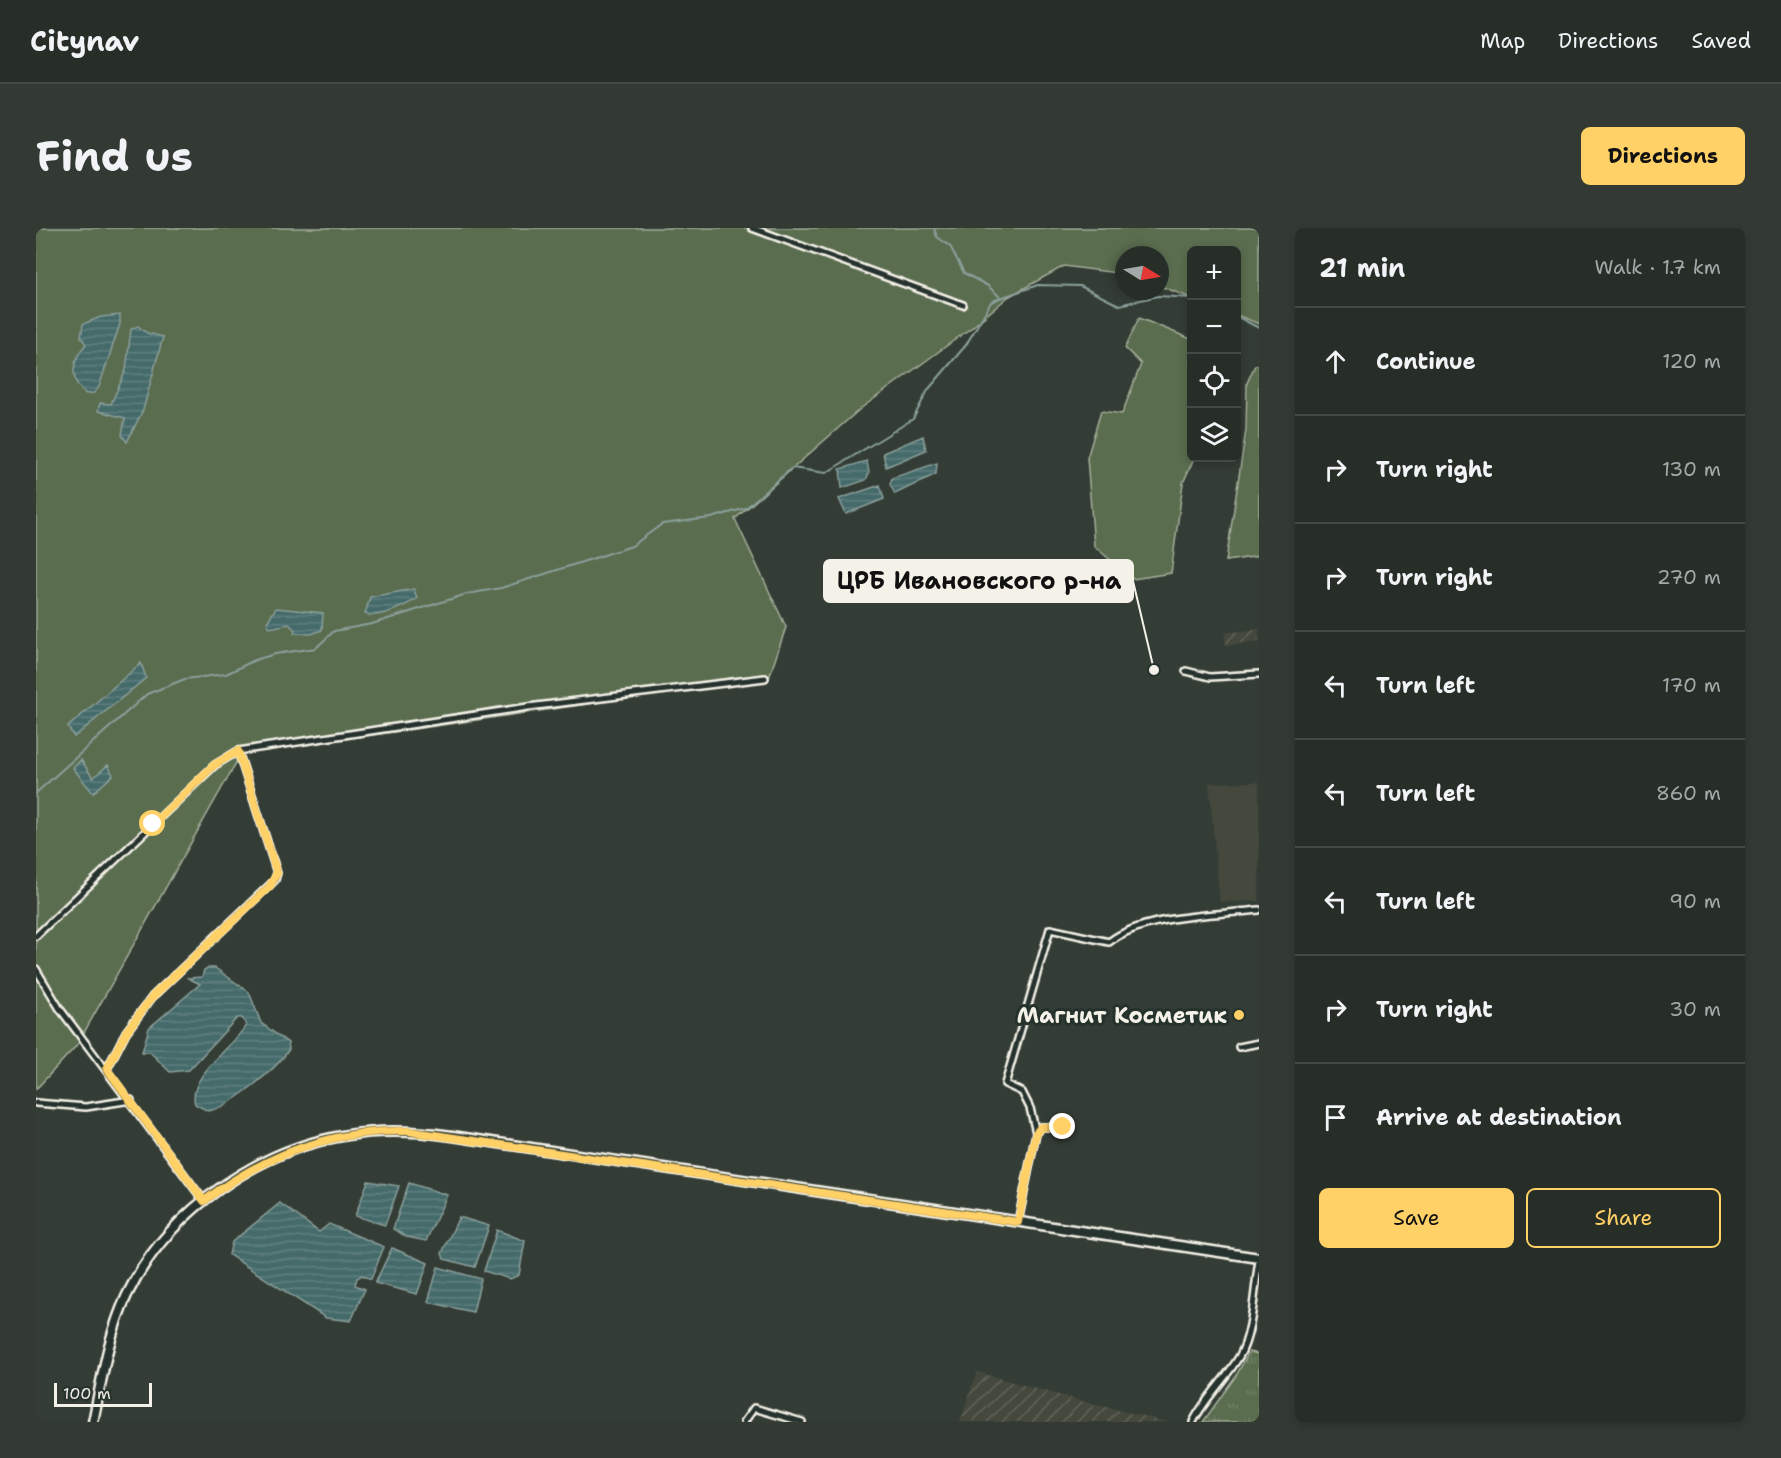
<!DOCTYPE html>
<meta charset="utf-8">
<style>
body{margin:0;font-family:"Shantell Sans",sans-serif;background:#333a34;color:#f1f3f6}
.controls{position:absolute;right:18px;top:18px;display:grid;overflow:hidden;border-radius:9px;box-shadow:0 3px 9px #0003}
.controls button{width:54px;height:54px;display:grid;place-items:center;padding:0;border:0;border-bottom:2px solid #434a45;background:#272e28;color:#f1f3f6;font:30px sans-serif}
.compass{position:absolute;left:1079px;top:18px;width:54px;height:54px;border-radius:50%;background:#272e28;box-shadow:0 3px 9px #0003;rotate:101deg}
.scale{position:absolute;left:18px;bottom:15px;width:98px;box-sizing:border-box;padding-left:6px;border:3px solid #f4f1e8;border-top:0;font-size:16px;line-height:21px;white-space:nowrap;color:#f4f1e8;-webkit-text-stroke:4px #26332d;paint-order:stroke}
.stop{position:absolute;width:18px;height:18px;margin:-14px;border:4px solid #ffd166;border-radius:50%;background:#fff}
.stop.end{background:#ffd166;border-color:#fff;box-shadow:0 2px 6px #0008}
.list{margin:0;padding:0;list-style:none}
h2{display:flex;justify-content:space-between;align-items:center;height:78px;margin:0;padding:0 24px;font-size:26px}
h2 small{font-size:20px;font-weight:400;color:#a4a8a8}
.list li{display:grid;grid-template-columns:39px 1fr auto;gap:18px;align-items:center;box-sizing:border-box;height:108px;padding:0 24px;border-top:2px solid #434a45}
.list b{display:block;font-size:22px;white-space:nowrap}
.list em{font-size:20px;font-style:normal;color:#a4a8a8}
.actions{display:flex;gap:12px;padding:18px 24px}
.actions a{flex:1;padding:14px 0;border:2px solid #ffd166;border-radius:9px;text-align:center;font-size:21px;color:#ffd166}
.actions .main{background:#ffd166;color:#111}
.icon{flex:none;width:33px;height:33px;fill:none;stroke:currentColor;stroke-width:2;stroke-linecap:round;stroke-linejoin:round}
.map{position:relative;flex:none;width:1223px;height:1194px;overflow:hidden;border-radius:9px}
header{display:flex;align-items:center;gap:36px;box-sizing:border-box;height:84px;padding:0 30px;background:#272e28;border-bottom:2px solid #434a45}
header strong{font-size:28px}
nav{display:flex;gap:33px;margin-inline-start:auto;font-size:21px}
.intro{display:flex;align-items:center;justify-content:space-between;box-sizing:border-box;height:144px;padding:0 36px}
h1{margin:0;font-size:42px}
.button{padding:15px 27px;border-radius:9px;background:#ffd166;color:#111;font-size:21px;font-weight:700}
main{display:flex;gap:36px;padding:0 36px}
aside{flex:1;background:#272e28;border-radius:9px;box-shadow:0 3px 9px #0003}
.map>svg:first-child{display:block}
</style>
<header>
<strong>Citynav</strong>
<nav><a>Map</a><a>Directions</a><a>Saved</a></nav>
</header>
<div class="intro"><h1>Find us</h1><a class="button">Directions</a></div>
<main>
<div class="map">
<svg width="1223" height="1194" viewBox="0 0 1223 1194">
<defs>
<pattern id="industrial-furrows" width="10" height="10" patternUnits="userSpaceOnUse" patternTransform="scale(1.5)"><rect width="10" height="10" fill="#44493e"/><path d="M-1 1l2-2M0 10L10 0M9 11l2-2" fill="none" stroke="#60645a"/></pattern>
<pattern id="park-tufts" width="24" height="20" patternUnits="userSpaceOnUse" patternTransform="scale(1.5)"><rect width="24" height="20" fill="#5a6d50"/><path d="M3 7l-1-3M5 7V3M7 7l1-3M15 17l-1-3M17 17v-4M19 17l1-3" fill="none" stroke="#728269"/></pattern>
<pattern id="water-rules" width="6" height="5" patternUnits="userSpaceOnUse" patternTransform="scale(1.5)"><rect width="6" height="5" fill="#456a6a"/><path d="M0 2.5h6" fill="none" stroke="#60807f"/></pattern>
</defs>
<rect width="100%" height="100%" fill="#343d35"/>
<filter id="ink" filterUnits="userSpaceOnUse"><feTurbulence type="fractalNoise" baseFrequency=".0167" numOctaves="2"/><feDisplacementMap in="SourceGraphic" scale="12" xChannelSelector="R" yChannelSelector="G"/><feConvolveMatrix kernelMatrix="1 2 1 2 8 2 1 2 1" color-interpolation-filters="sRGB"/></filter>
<g filter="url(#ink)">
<path fill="#44493e" d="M1223 554V673L1184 674 1173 555Z"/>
<path fill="url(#industrial-furrows)" d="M1223 401V414L1190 417 1189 405Z
M941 1144 1041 1172 1131 1194H924Z"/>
<path fill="url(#park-tufts)" stroke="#a7af9c" stroke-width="1.5" d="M1213 1124 1223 1126V1194H1167L1201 1146Z"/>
<path fill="#5a6d50" stroke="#a7af9c" stroke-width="1.5" d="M0 0H1223V96L1201 87 1200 22H1156L1155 70 1124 58V27H1088V46L1028 38 972 69 935 100 824 181 699 291 750 399 733 450 205 526 41 817 0 861Z
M1103 90 1155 111 1156 230H1158L1147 255 1135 345 1097 351 1058 318 1051 230 1065 183 1086 186 1105 136 1089 120Z
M1219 137H1223V328L1190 333 1210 202 1211 155Z"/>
<path fill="url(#water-rules)" stroke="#8ba09c" stroke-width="1.5" d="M84 87V96L63 159 58 165 50 166C32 152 36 132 50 116L45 109 47 96 65 89Z
M102 98 111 105 127 109 107 182 91 214 86 207 89 190 62 183 64 175 75 176 90 142 95 101Z
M887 208 890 222 850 239 847 225Z
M831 233 833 245 830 252 806 260 804 241Z
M901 235 900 246 859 266 854 256 856 250Z
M844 257 848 271 810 286 803 271Z
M378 361 381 371C368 378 344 391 329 386L334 369Z
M240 380 287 385 286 402 275 406 258 405 259 402 253 396 234 400 231 394Z
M105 435 110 450 38 509 32 499Z
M45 532 57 550 72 537 77 547 57 565 37 540Z
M172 740H179L213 764 225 795 252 815 253 821C242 840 193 880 172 883L159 876C151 848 197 820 210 797L206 790H201L153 842 134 844 114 824H106L113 800 164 756 152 750 166 749 168 742Z
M332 953 363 958 349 997 319 988Z
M373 955 411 967 390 1013 371 1009 357 1001Z
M244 975 283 1004 293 996 348 1019 335 1051 326 1047 321 1050 319 1057 329 1061 315 1093 290 1090 193 1027 196 1014Z
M423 989 453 998 439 1039 408 1031 406 1025Z
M461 1002 489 1013 483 1047 474 1051 448 1043Z
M356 1020 392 1035 381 1066 339 1055Z
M402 1039 445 1051 437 1084 392 1074Z"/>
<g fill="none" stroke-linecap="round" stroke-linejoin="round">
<path stroke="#8ba09c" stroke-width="2" d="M898 0 901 9 914 18 928 45 952 58 964 69
M1200 88 1223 100
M0 565 111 466 149 451 190 446 219 432 239 426 280 420 298 403 336 396 431 366 465 360 596 318 626 296 675 290 710 280 756 240 790 245 877 191 892 162 930 117 955 74 964 70 1002 57 1044 58 1083 77 1122 68 1156 70"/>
<defs>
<path id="street" d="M716 0 927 77
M1150 443 1174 449 1223 446
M0 708 179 537 202 523 492 479 729 450
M0 741 24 781 168 973
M1203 819 1223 815
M71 841 90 804 117 768 239 652 241 645 202 523
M0 875 50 879 95 872
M1000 905 994 880 986 864 969 856 1014 701 1073 714C1107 687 1180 687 1223 682
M982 994 1000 905 1005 899H1027
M708 1194 718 1180 766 1194
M1157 1194C1169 1170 1189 1152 1203 1129 1217 1106 1218 1061 1223 1033"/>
<path id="primary" d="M57 1194C66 1151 72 1107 91 1067 131 984 222 921 312 907 348 901 381 903 416 908L1223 1030"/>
</defs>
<use href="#street" stroke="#f4f1e8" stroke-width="10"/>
<use href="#primary" stroke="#f4f1e8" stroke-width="13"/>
<use href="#street" stroke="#26332d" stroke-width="5"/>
<use href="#primary" stroke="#26332d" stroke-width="8"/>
</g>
</g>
<g fill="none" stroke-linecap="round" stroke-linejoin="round" filter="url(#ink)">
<path stroke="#ffd166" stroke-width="8" d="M117 596 178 537 202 523 241 645 234 658 117 768 90 804 71 841 168 973C228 927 296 901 372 903L982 994 1000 905 1005 899H1027"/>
</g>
<circle fill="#ffd166" stroke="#26332d" stroke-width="2" cx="1203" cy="787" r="6"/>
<g text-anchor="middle" stroke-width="6" stroke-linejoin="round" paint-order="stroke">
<g font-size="22" font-weight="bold" fill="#f4f1e8" stroke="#26332d" text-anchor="end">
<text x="1191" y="795">Магнит Косметик</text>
</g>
</g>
<path fill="none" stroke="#f4f1e8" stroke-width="2" d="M1118 442L1097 353"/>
<circle fill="#f4f1e8" stroke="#26332d" stroke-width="2" cx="1118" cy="442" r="6"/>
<rect fill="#f4f1e8" stroke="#f4f1e8" stroke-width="2" x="788" y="332" width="309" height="42" rx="6"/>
<g font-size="24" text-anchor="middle" font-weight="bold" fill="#111">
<text x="943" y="361">ЦРБ Ивановского р-на</text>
</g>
</svg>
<div class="controls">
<button>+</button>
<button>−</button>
<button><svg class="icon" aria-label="locate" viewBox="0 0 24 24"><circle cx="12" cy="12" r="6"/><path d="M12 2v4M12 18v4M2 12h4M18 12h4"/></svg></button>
<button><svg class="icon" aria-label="layers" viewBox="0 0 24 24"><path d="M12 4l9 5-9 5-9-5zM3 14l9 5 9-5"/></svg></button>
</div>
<svg class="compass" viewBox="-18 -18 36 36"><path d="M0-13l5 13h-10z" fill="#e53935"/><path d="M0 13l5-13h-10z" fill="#a4a8a8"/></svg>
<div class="scale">100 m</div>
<div class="stop" style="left:117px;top:596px"></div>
<div class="stop end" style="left:1027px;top:899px"></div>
</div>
<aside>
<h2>21 min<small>Walk · 1.7 km</small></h2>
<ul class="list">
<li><svg class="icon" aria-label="ahead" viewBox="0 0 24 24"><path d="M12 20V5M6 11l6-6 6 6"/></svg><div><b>Continue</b></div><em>120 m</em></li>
<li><svg class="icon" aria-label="right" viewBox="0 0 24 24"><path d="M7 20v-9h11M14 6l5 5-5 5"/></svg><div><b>Turn right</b></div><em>130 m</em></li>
<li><svg class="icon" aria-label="right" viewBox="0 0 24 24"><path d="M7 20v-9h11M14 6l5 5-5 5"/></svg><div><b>Turn right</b></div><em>270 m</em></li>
<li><svg class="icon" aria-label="left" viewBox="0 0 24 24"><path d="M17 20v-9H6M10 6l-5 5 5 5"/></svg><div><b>Turn left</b></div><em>170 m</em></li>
<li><svg class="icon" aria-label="left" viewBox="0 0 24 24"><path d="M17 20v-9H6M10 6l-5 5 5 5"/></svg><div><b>Turn left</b></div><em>860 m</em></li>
<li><svg class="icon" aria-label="left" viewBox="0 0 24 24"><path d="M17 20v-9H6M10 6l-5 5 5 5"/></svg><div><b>Turn left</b></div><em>90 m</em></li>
<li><svg class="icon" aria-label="right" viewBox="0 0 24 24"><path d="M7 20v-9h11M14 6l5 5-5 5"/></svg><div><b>Turn right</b></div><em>30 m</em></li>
<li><svg class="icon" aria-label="arrive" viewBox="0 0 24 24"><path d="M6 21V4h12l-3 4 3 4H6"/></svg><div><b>Arrive at destination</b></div></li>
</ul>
<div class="actions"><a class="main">Save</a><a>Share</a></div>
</aside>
</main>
